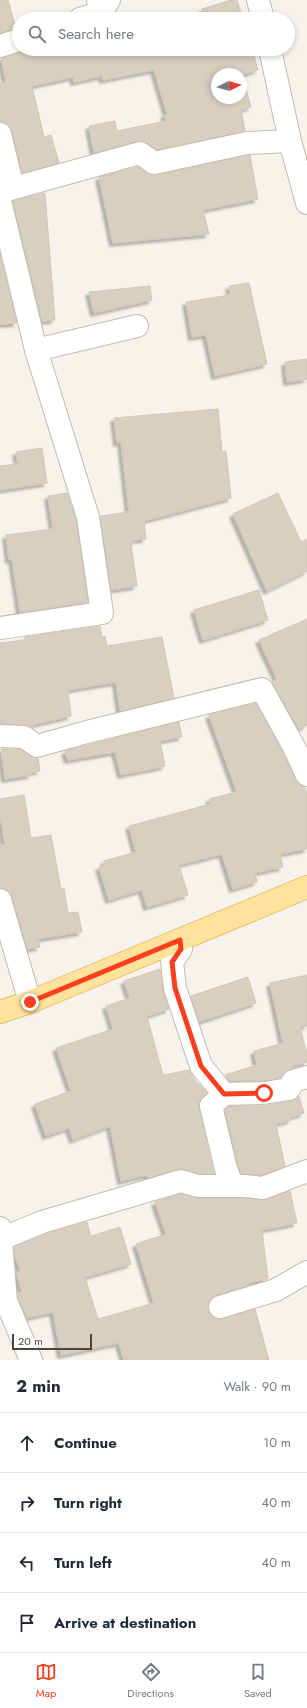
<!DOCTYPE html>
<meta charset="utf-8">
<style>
body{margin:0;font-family:Jost,sans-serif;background:#f6f6f7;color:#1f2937}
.compass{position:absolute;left:211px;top:68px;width:36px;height:36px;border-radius:50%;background:#fff;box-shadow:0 2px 6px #0003;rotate:84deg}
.scale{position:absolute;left:12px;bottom:10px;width:80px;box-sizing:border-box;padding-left:4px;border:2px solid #4b4439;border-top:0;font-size:11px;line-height:14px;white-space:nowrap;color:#4b4439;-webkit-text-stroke:3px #fff;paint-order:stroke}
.stop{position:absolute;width:12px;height:12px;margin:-9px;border:3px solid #fc3f1d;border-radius:50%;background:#fff}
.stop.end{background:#fc3f1d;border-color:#fff;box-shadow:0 1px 4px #0008}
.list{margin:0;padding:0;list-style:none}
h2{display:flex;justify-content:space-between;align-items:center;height:52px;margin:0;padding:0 16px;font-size:17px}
h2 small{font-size:13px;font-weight:400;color:#747a83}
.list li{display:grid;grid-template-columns:26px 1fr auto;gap:12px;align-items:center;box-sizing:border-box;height:60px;padding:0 16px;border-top:1px solid #e0e1e3}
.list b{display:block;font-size:15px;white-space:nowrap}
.list em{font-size:13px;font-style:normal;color:#747a83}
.icon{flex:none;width:22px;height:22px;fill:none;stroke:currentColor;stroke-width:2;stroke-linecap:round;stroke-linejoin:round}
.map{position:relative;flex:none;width:307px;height:1360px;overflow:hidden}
.search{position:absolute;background:#fff;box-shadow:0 2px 6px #0003;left:12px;right:12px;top:12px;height:44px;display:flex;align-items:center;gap:10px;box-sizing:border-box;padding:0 14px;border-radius:22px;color:#747a83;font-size:15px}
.sheet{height:292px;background:#fff}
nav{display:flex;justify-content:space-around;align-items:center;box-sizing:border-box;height:56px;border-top:1px solid #e0e1e3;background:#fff;font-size:11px;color:#747a83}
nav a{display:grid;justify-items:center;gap:2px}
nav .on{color:#fc3f1d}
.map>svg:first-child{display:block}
</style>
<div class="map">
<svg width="307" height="1360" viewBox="0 0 307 1360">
<defs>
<filter id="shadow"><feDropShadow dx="-3.5" dy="3.5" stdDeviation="1" flood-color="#0004"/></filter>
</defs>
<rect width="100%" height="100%" fill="#f6f3ec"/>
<path fill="#d8cfc1" stroke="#d3c7b4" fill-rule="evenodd" filter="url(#shadow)" d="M0 0H8L16 28 0 33Z
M231 0H237L243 19H205L202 9Z
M27 49H32L33 55 43 53 44 55 73 49H252L258 70 242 75 251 107 241 110 245 131 157 150 147 143 137 141 94 153 89 126 115 121 117 131 166 121 164 115 167 114 154 70 103 80 102 76 74 82 73 77 32 86 44 137 51 135 59 163 22 173 12 131 9 125 0 122V83L6 82 1 58 23 52ZM217 74H241V98H217Z
M250 155 258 199 203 210 209 234 113 243 99 177 138 167 147 173 157 175Z
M45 193 55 320 42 321 13 201Z
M0 254 17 323 0 324Z
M249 283 267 364 215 376 206 335 192 337 186 302 230 295 229 286Z
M150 286 152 300 94 313 89 292Z
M307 359V379L287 382 285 362Z
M218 409 222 452 226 451 231 498 144 521 146 539 133 540 134 544H131L137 586 111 590 100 516 129 512 121 442 117 443 114 418Z
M42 448 47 483 0 490V466L18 464 16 452Z
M67 493 76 520 88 602 20 612 12 559 9 560 6 535 53 529 48 496Z
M278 493 301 542 307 539V571L267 591 233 514Z
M259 590 268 620 203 640 194 610Z
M307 619V725L299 729 272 682 277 679 259 640Z
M100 626 102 637 105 636 107 646 162 637 174 698 120 711 116 682 68 690 71 716 32 725V727L25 725 0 724V643L25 640V637Z
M256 703 283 753 296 780 300 785 304 787 307 792V849L280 854 283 867 255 873 257 882 233 889 222 854 179 865 188 895 147 907 142 890 109 900 99 867 105 865 104 861 136 852 129 826 211 804 209 799 237 792 209 715Z
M179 722 182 737 160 741 165 766 121 775 115 752 68 760 65 751Z
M1 749H20L30 756 38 758 40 771 31 772V775L5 779Z
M24 795 31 838 51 835 61 889 64 888 68 913 78 912 82 932 38 939 40 947 27 949 12 896 8 891 0 888V845H5L0 814V799Z
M160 969 163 990 169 1009 147 1016 163 1075 189 1070 196 1081 207 1093 199 1102V1108L214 1174H200L185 1169H178L148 1178 147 1175 121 1181 110 1126 73 1140 69 1128 46 1136 35 1104 71 1091 56 1048 113 1029 106 1006 130 998 124 981Z
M307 975V1026L300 1027 307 1054V1062L291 1066 292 1068 285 1072 281 1078 263 1081H230L225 1075 257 1065 254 1051 283 1043 270 983Z
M248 977 256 1003 199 1022 191 996Z
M299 1096 304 1113 291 1117V1120L276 1124 285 1166 261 1175 241 1174 238 1165 225 1110 229 1106H264L291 1101Z
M290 1191 297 1223 262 1230 268 1279 248 1283V1285L216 1295 211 1299 208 1305V1311L211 1316 218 1319H224L255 1309 269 1360H124L119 1343 61 1355 53 1312 27 1318 18 1298V1293L22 1292 16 1272 21 1271 15 1257 14 1247 46 1234 87 1222 91 1236 120 1227 131 1264 85 1277 98 1319 154 1303 136 1244 166 1234 155 1202 181 1194 198 1198H244L262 1200Z"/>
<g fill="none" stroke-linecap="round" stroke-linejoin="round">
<defs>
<path id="minor" d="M98 0 102 12 109 0
M258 0 263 19
M80 19 102 12
M0 46 19 40
M270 49 290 141 307 203
M0 134 13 188
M0 192 140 153 154 163 247 143 290 141
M0 201 36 350 88 517 102 613 0 628
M36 350 137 326
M0 736 24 737 37 746 87 732 262 689 294 747 307 775
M0 900 30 1002
M180 940 181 949 172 962 175 988 201 1066 224 1094 264 1093 289 1089 293 1081 307 1077
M224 1094 211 1106 226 1169 233 1186
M0 1228 6 1301 31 1360
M1 1239 42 1222 181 1181 198 1186H245L263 1188 307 1171
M220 1307 276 1290 307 1272"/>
<path id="major" d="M0 1012 30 1002 307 887"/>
</defs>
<use href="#minor" stroke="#c2bbae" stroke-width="24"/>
<use href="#major" stroke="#e6c16a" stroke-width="24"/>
<use href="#minor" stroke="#fff" stroke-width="22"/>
<use href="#major" stroke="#ffe39c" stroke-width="22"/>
</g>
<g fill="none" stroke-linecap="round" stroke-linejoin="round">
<path stroke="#fc3f1d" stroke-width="5" d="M30 1002 180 940 181 949 172 962 175 988 201 1066 224 1094 264 1093"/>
</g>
</svg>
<svg class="compass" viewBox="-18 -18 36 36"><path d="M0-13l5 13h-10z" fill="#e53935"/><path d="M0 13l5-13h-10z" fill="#747a83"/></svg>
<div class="scale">20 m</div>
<div class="stop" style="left:264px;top:1093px"></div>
<div class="stop end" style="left:30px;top:1002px"></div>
<div class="search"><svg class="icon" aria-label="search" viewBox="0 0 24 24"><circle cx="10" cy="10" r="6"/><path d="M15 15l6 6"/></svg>Search here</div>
</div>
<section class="sheet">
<h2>2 min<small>Walk · 90 m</small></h2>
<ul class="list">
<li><svg class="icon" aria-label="ahead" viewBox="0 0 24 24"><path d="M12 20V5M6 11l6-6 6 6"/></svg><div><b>Continue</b></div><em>10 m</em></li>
<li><svg class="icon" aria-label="right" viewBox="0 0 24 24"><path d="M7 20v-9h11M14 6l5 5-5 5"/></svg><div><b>Turn right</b></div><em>40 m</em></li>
<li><svg class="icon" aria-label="left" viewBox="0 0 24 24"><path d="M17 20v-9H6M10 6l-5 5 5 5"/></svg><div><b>Turn left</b></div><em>40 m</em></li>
<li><svg class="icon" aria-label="arrive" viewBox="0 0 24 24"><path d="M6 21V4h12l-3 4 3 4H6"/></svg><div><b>Arrive at destination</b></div></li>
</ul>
</section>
<nav>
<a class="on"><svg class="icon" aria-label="map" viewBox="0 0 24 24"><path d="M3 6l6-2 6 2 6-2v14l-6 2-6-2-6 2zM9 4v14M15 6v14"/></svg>Map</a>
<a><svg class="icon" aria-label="directions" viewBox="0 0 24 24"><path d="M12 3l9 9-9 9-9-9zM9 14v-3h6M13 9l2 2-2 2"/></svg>Directions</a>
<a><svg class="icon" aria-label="saved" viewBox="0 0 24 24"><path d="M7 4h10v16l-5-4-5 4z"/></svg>Saved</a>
</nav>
